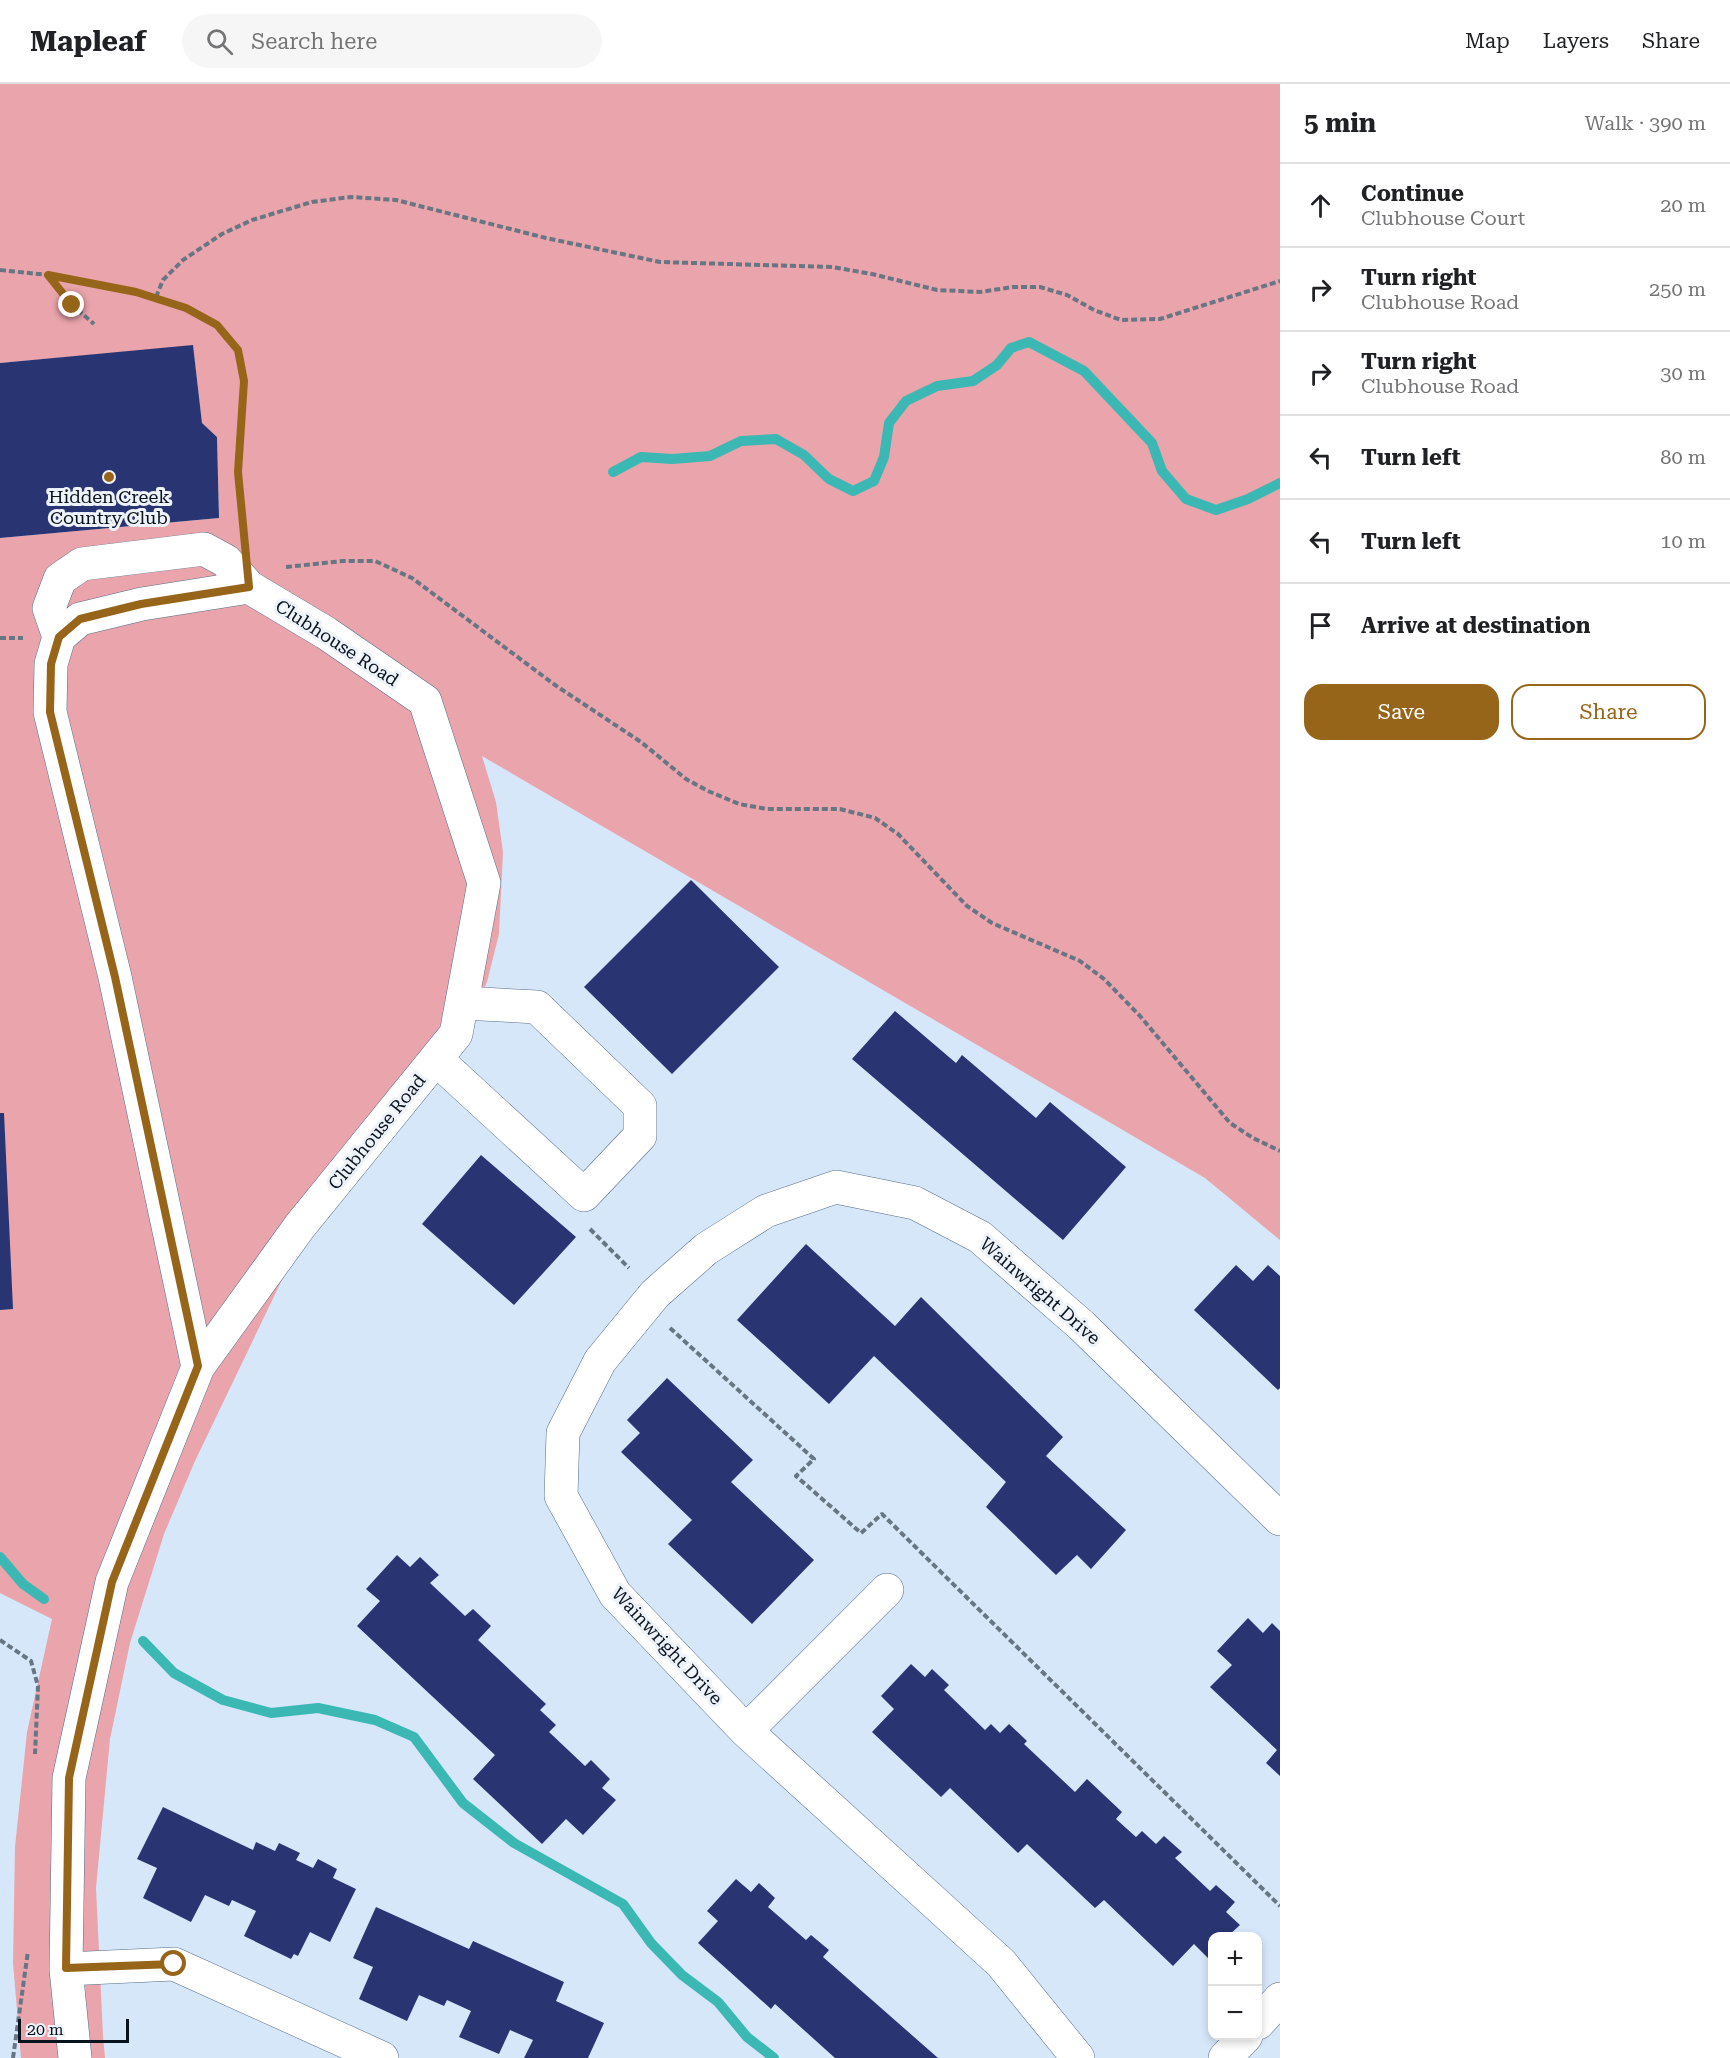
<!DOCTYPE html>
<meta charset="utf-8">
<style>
body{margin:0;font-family:"Roboto Serif",serif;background:#f6f6f6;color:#202124}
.controls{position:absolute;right:18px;bottom:18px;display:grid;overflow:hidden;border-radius:12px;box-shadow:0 3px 9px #0003}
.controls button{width:54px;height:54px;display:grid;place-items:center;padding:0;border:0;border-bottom:2px solid #e0e0e0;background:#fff;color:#202124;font:30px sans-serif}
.scale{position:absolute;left:18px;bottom:15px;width:111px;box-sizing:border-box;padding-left:6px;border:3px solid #09131e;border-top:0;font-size:16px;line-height:21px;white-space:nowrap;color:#09131e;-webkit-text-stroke:4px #eef3fa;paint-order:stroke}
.stop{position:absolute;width:18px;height:18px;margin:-14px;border:4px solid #976519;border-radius:50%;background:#fff}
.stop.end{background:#976519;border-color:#fff;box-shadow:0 2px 6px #0008}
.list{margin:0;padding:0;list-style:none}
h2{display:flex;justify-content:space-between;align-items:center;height:78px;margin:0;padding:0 24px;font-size:26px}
h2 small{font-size:20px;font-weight:400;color:#757577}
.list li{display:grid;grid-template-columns:39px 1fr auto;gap:18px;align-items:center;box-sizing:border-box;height:84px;padding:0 24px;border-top:2px solid #e0e0e0}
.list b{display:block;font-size:22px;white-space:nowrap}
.list p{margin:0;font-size:20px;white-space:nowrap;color:#757577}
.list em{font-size:20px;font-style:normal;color:#757577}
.actions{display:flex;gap:12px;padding:18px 24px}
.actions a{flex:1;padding:14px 0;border:2px solid #976519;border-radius:18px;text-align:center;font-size:21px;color:#976519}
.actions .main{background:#976519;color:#fff}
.icon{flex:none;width:33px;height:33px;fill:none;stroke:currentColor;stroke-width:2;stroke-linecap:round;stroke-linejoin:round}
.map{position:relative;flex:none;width:1280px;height:1974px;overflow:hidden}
header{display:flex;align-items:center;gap:36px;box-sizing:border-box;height:84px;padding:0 30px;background:#fff;border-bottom:2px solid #e0e0e0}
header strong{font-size:28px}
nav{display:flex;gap:33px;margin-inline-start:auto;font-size:21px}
.search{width:420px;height:54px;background:#f6f6f6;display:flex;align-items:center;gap:15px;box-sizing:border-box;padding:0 21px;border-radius:33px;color:#757577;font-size:22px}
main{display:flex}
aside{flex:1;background:#fff}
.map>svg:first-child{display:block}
</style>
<header>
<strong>Mapleaf</strong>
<div class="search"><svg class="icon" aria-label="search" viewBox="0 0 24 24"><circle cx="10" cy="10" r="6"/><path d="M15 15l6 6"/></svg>Search here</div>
<nav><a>Map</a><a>Layers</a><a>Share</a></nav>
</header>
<main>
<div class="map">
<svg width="1280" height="1974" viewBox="0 0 1280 1974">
<rect width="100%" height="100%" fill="#d7e7fa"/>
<path fill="#eaa4ab" d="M0 0H1280V1156L1205 1094 482 672 496 718 503 768 499 850 487 898 467 943 291 1177 195 1377 164 1450 130 1559 110 1655 96 1804 103 1952 105 1974H21L13 1879 15 1763 27 1648 52 1535 0 1509V454L219 434 217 353 202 339 193 262 0 279Z"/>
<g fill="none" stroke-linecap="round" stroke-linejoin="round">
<path stroke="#3bb8b4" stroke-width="10" d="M613 388 641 373 672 375 710 372 741 357 776 355 804 371 829 395 853 407 874 397 884 373 889 339 906 317 937 302 973 297 997 281 1011 264 1029 258 1084 287 1152 359 1162 387 1186 415 1216 426 1248 415 1280 399
M0 1473 23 1500 44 1515
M143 1557 174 1589 223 1616 271 1629 318 1624 375 1636 414 1653 463 1719 514 1759 623 1820 651 1859 682 1891 718 1918 747 1953 774 1974"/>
</g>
<path fill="#293472" d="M193 261 202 339 217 353 219 434 0 454V279Z
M691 796 779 883 672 990 584 903Z
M895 927 956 979 962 971 1036 1034 1050 1018 1126 1083 1063 1156 852 975Z
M0 1029H4L13 1225 0 1226Z
M481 1071 576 1153 514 1221 422 1140Z
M806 1160 895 1242 921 1213 1063 1353 1046 1372 1126 1446 1091 1485 1077 1471 1056 1491 986 1423 1006 1398 874 1272 829 1320 737 1236Z
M1236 1181 1253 1197 1268 1181 1280 1192V1304L1278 1306 1194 1226Z
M667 1294 753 1376 731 1398 814 1476 752 1540 668 1460 692 1436 621 1368 640 1349 627 1336Z
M397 1471 410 1483 420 1473 439 1491 430 1499 465 1532 473 1525 491 1542 478 1556 546 1620 540 1626 556 1641 549 1648 585 1682 591 1676 610 1695 602 1704 616 1716 583 1751 566 1735 542 1760 473 1695 495 1671 357 1542 380 1517 366 1505Z
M1248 1534 1263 1549 1272 1539 1280 1547V1692L1266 1679 1277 1666 1210 1603 1232 1581 1217 1567Z
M911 1580 925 1593 932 1585 949 1601 944 1606 985 1646 991 1640 1000 1649 1009 1640 1027 1657 1024 1660 1075 1708 1087 1695 1122 1728 1116 1735 1136 1753 1142 1747 1156 1760 1164 1752 1182 1768 1175 1774 1210 1807 1216 1801 1235 1818 1226 1828 1240 1841 1228 1852H1212V1869L1208 1874 1194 1860 1173 1882 1104 1816 1095 1824 1027 1760 1018 1769 950 1704 941 1713 872 1648 894 1625 881 1612Z
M163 1723 253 1766 256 1758 275 1767 279 1759 300 1769 296 1776 313 1784 318 1775 337 1785 333 1794 356 1805 330 1858 310 1848 298 1872 294 1870 291 1875 244 1852 256 1827 232 1816 229 1822 205 1811 191 1838 143 1814 157 1784 137 1775Z
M736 1795 751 1808 759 1799 775 1814 768 1823 806 1856 811 1851 829 1866 823 1873 938 1974H835L775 1920 771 1925 698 1859 718 1837 707 1827Z
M376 1823 469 1865 473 1857 564 1898 556 1917 604 1939 588 1974H524L533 1956 510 1946 499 1970 459 1953 471 1927 447 1916 444 1922 419 1911 407 1937 359 1915 373 1883 353 1874Z"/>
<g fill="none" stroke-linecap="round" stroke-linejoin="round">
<defs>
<path id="minor" d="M59 553 49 524 60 495 82 480 204 465 226 477 249 503
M436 975 584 1111 640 1052V1022L537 923 462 919
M746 1647 887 1506
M66 1885 174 1880 382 1974
M1258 1939 1280 1915
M75 1974 66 1885 69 1694 112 1498 198 1283 300 1142 456 950 484 799 425 617 326 549 249 503 142 520 80 535 59 553 51 580 50 628 115 893 198 1283
M1078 1974 1001 1879 746 1647 615 1510 561 1412 563 1349 600 1277 655 1210 706 1165 766 1127 836 1103 915 1119 980 1153 1081 1241 1280 1435
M1225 1974 1246 1952"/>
</defs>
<use href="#minor" stroke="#556d89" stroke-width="34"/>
<path stroke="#687583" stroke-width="4" stroke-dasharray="6 3" stroke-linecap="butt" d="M0 186 48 191 156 213 186 224 217 241 238 266 244 297 238 389 244 446
M49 191 72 221 94 240
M156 213 163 196 183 176 222 150 252 136 312 118 351 113 396 116 546 154 660 178 832 183 872 190 937 206 980 208 1013 203H1040L1067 211 1094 226 1121 236 1160 235 1280 197
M286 483 343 477H375L412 494 555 601 641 658 686 695 708 707 739 720 767 725H840L875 734 898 750 967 822 992 839 1080 877 1104 895 1140 932 1230 1039 1253 1054 1280 1067
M0 554H23
M590 1145 629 1184
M670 1244 814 1375 796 1392 861 1449 882 1430 1280 1822
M0 1556 31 1577 38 1602 35 1670
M13 1974 28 1867"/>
<use href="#minor" stroke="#fff" stroke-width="33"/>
</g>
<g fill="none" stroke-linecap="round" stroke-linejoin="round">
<path stroke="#976519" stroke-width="8" d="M72 221 48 191 136 208 186 224 217 241 238 266 244 297 238 388 249 503 141 520 80 535 59 553 51 580 50 628 115 893 198 1282 112 1498 69 1694 66 1884 174 1880"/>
</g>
<circle fill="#976519" stroke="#eef3fa" stroke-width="2" cx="109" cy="393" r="6"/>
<g text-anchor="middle" stroke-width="6" stroke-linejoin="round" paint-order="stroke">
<g font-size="18" fill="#09131e" stroke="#eef3fa">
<text x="109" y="419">Hidden Creek<tspan x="109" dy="21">Country Club</tspan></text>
</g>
<g font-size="18" fill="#09131e" stroke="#eef3fa">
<text transform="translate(337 559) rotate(33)" y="6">Clubhouse Road</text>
<text transform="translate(377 1048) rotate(-51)" y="6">Clubhouse Road</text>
<text transform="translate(1040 1207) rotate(41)" y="6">Wainwright Drive</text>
<text transform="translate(667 1562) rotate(47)" y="6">Wainwright Drive</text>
</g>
</g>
</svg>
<div class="controls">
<button>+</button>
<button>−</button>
</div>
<div class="scale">20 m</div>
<div class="stop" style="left:174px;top:1880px"></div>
<div class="stop end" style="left:72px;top:221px"></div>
</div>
<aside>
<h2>5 min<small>Walk · 390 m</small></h2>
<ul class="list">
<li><svg class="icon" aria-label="ahead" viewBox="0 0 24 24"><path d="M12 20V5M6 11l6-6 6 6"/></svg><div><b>Continue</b><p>Clubhouse Court</p></div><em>20 m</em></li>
<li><svg class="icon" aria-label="right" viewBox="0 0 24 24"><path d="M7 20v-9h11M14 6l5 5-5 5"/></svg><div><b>Turn right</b><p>Clubhouse Road</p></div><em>250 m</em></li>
<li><svg class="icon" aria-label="right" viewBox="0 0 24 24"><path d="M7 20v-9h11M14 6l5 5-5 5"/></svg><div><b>Turn right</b><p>Clubhouse Road</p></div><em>30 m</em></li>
<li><svg class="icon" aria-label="left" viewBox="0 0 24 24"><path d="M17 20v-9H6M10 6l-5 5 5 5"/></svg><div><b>Turn left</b></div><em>80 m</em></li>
<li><svg class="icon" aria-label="left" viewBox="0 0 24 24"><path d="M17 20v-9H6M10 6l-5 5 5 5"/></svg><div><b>Turn left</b></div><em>10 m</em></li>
<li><svg class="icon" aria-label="arrive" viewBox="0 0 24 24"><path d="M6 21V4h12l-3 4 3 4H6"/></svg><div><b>Arrive at destination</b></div></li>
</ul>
<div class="actions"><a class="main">Save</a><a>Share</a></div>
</aside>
</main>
